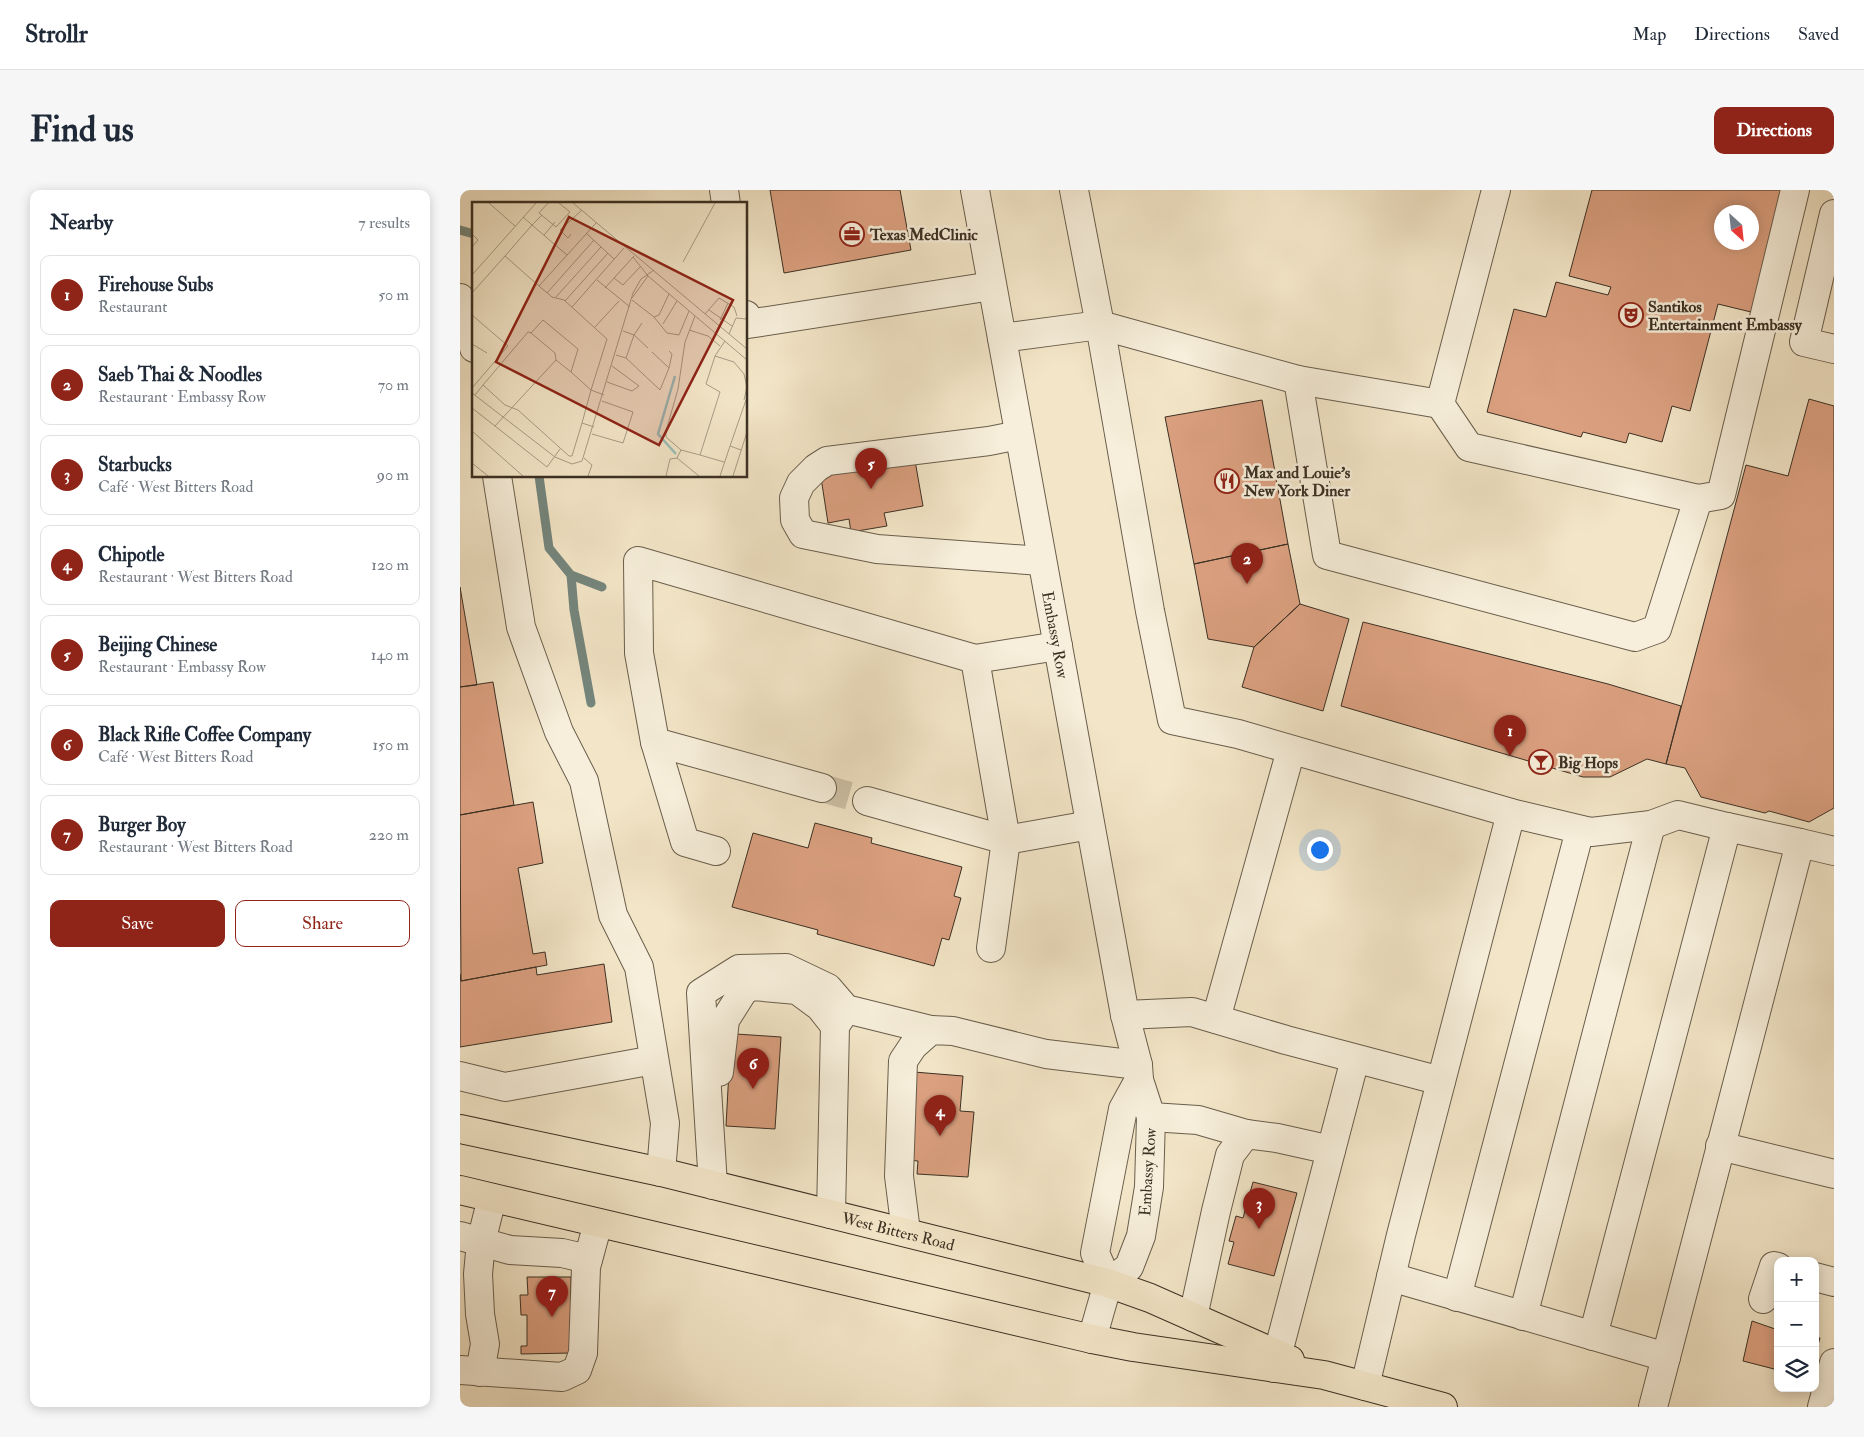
<!DOCTYPE html>
<meta charset="utf-8">
<style>
body{margin:0;font-family:"IM FELL Double Pica",serif;background:#f6f6f7;color:#1f2937}
.controls{position:absolute;right:15px;bottom:15px;display:grid;overflow:hidden;border-radius:10px;box-shadow:0 2px 12px #0003}
.controls button{width:45px;height:45px;display:grid;place-items:center;padding:0;border:0;border-bottom:1px solid #e0e1e3;background:#fff;color:#1f2937;font:25px sans-serif}
.compass{position:absolute;left:1254px;top:15px;width:45px;height:45px;border-radius:50%;background:#fff;box-shadow:0 2px 12px #0003;rotate:153deg}
.you{position:absolute;left:859px;top:659px;width:18px;height:18px;margin:-12px;border:4px solid #fff;border-radius:50%;background:#1a73e8;box-shadow:0 0 0 8px #1a73e833}
.badge{display:grid;place-items:center;width:32px;height:32px;border-radius:50%;background:#8f2418;color:#fff;font-size:16px;font-weight:700}
.pin{position:absolute;translate:-50% -41px;filter:drop-shadow(0 1px 2px #0008)}
.pin::after{content:'';position:absolute;top:26px;width:18px;height:15px;background:inherit;clip-path:polygon(0 0,100% 0,50% 100%)}
.list{margin:0;padding:0;list-style:none}
h2{display:flex;justify-content:space-between;align-items:center;height:65px;margin:0;padding:0 20px;font-size:21px}
h2 small{font-size:16px;font-weight:400;color:#747a83}
.list li{display:grid;grid-template-columns:32px 1fr auto;gap:15px;align-items:center;box-sizing:border-box;height:80px;margin:0 10px 10px;padding:0 10px;border:1px solid #e0e1e3;border-radius:10px}
.list b{display:block;font-size:19px;white-space:nowrap}
.list p{margin:0;font-size:16px;white-space:nowrap;color:#747a83}
.list em{font-size:16px;font-style:normal;color:#747a83}
.actions{display:flex;gap:10px;padding:15px 20px}
.actions a{flex:1;padding:11px 0;border:1px solid #8f2418;border-radius:10px;text-align:center;font-size:18px;color:#8f2418}
.actions .main{background:#8f2418;color:#fff}
.icon{flex:none;width:28px;height:28px;fill:none;stroke:currentColor;stroke-width:2;stroke-linecap:round;stroke-linejoin:round}
.map{position:relative;flex:none;width:1374px;height:1217px;overflow:hidden;border-radius:10px}
header{display:flex;align-items:center;gap:30px;box-sizing:border-box;height:70px;padding:0 25px;background:#fff;border-bottom:1px solid #e0e1e3}
header strong{font-size:24px}
nav{display:flex;gap:28px;margin-inline-start:auto;font-size:18px}
.intro{display:flex;align-items:center;justify-content:space-between;box-sizing:border-box;height:120px;padding:0 30px}
h1{margin:0;font-size:35px}
.button{padding:12px 22px;border-radius:10px;background:#8f2418;color:#fff;font-size:18px;font-weight:700}
main{display:flex;gap:30px;padding:0 30px}
aside{flex:1;background:#fff;border-radius:10px;box-shadow:0 2px 12px #0003}
.map>svg:first-child{display:block}
</style>
<header>
<strong>Strollr</strong>
<nav><a>Map</a><a>Directions</a><a>Saved</a></nav>
</header>
<div class="intro"><h1>Find us</h1><a class="button">Directions</a></div>
<main>
<aside>
<h2>Nearby<small>7 results</small></h2>
<ul class="list">
<li><span class="badge">1</span><div><b>Firehouse Subs</b><p>Restaurant</p></div><em>50 m</em></li>
<li><span class="badge">2</span><div><b>Saeb Thai &amp; Noodles</b><p>Restaurant · Embassy Row</p></div><em>70 m</em></li>
<li><span class="badge">3</span><div><b>Starbucks</b><p>Café · West Bitters Road</p></div><em>90 m</em></li>
<li><span class="badge">4</span><div><b>Chipotle</b><p>Restaurant · West Bitters Road</p></div><em>120 m</em></li>
<li><span class="badge">5</span><div><b>Beijing Chinese</b><p>Restaurant · Embassy Row</p></div><em>140 m</em></li>
<li><span class="badge">6</span><div><b>Black Rifle Coffee Company</b><p>Café · West Bitters Road</p></div><em>150 m</em></li>
<li><span class="badge">7</span><div><b>Burger Boy</b><p>Restaurant · West Bitters Road</p></div><em>220 m</em></li>
</ul>
<div class="actions"><a class="main">Save</a><a>Share</a></div>
</aside>
<div class="map">
<svg width="1374" height="1217" viewBox="0 0 1374 1217">
<rect width="100%" height="100%" fill="#f3e6c8"/>
<filter id="stains"><feTurbulence type="fractalNoise" baseFrequency=".004" numOctaves="4"/><feColorMatrix values="0 0 0 0 .2 0 0 0 0 .09 0 0 0 0 .02 0 0 0 .5 -.17"/></filter>
<radialGradient id="worn" r=".72"><stop offset=".6" stop-color="#630" stop-opacity="0"/><stop offset="1" stop-color="#630" stop-opacity=".3"/></radialGradient>
<g fill="none" stroke-linecap="round" stroke-linejoin="round">
<path stroke="#75867d" stroke-width="9" d="M0 40 14 44
M79 286 89 358 111 385 114 420 131 513
M111 385 142 397"/>
</g>
<path fill="#dba080" stroke="#3b3023" fill-rule="evenodd" d="M310 0H440L451 60 324 83Z
M1132 0H1324L1291 122 1258 114 1230 221 1212 216 1202 252 1169 243 1166 253 1123 242 1121 247 1027 222 1054 119 1086 127 1096 92 1148 105 1151 97 1109 86ZM1262 22H1292V52H1262Z
M1349 209 1374 216V618L1349 632 1309 621 1305 623 1241 607 1225 578 1206 574 1286 275 1328 286Z
M802 210 828 354 734 374 705 227Z
M454 265 463 316 424 323 427 336 391 342 389 329 368 333 360 281Z
M828 354 840 414 794 457 748 449 734 374Z
M0 397 17 495 0 497Z
M840 414 889 429 863 521 782 497 794 457Z
M903 432 1148 494 1221 516 1206 574 1187 569 1150 587H1123L881 516Z
M33 492 54 615 0 625V497Z
M73 612 83 673 58 678 73 764 85 762 87 775 1 791 0 625Z
M355 633 412 648 411 653 502 677 494 706 501 708 489 750 482 748 474 776 357 744 358 740 272 717 293 643 348 658Z
M144 774 152 832 0 857V784L1 791 76 777 77 785Z
M276 844 321 847 315 939 266 936 270 862H275Z
M454 882 503 886 500 921 514 922 508 987 457 984 458 971 447 970Z
M793 992 837 1003 814 1086 768 1074 774 1052 769 1051 776 1026 783 1028Z
M67 1087H111V1106H116L117 1129 110 1128 111 1163 61 1164V1156H67V1125H61L60 1105H68Z
M1292 1131 1318 1140V1180L1283 1171Z
M1355 1147 1360 1148 1355 1165Z"/>
<g fill="none" stroke-linecap="round" stroke-linejoin="round">
<path stroke="#cec2a7" stroke-width="28" stroke-dasharray="28 14" stroke-linecap="butt" d="M362 598 407 611"/>
<defs>
<g id="minor">
<path d="M264 0 266 14"/>
<path id="s1" d="M515 0 665 825 678 875 679 890 691 927 689 997 681 1046 669 1077 648 1093 632 1149"/>
<path d="M614 0 640 135 838 190 867 365 1175 447 1197 439 1238 309 1009 257 980 214 1036 0"/>
<path d="M1374 24 1344 152 1374 159"/>
<path d="M0 108 6 117 14 158"/>
<path d="M286 125 288 134 532 96"/>
<path d="M542 148 640 135 690 421 712 530 778 544 1051 623 1131 642 1191 635 1218 625 1267 637 1340 653"/>
<path d="M838 190 980 214"/>
<path d="M559 245 529 251 367 271 356 278 341 293 334 308 335 330 343 344 417 359 582 371"/>
<path d="M37 286 61 437 99 542 124 591 153 725 179 777 205 933 201 982"/>
<path d="M1238 309 1261 305 1335 0"/>
<path d="M598 456 515 469 546 650 630 635"/>
<path d="M195 552 225 652 256 661"/>
<path d="M362 598 195 552 179 463 178 371 515 469"/>
<path d="M407 611 546 650 531 758"/>
<path d="M665 825 732 822 826 850 981 891"/>
<path d="M756 829 831 560"/>
<path d="M259 882 265 830 284 800 293 796 337 800 360 817 375 836"/>
<path d="M0 886 45 897 194 870"/>
<path d="M691 927 738 930 786 944"/>
<path d="M1260 956 1374 984"/>
<path d="M253 995 241 803 279 779 326 778 368 798 386 819 471 840"/>
<path d="M371 1024 375 836 385 821"/>
<path d="M446 1042 439 986 443 871 453 856 471 840 493 841 586 864 678 875"/>
<path d="M0 1046 50 1060 102 1063 128 1069"/>
<path d="M931 1087 1206 1167"/>
<path d="M1355 1087 1374 1092"/>
<path d="M648 1093 635 1063 663 919 679 890"/>
<path d="M997 1107 1120 640"/>
<path d="M1303 1109 1314 1076 1318 1077"/>
<path d="M1063 1126 1191 635"/>
<path d="M733 1127 756 1021 770 965 786 944 817 948 871 960"/>
<path d="M1133 1146 1267 637"/>
<path d="M814 1178 895 869"/>
<path d="M0 1180 102 1187 117 1180 123 1163 126 1077 138 1033"/>
<path d="M20 1182 25 1154 20 1124 18 1084 21 1052 32 1008"/>
<path d="M905 1196 941 1045 1051 623"/>
<path d="M1193 1217 1340 653 1374 661"/>
<path d="M1362 1217 1374 1173"/>
</g>
<g id="major">
<path id="s2" d="M0 939 201 982 648 1093 690 1108 830 1170"/>
<path d="M0 1000 632 1149 673 1157 864 1185 983 1217"/>
</g>
</defs>
<use href="#minor" stroke="#695e4c" stroke-width="30"/>
<use href="#major" stroke="#3b3023" stroke-width="30"/>
<use href="#minor" stroke="#f7efdb" stroke-width="28"/>
<use href="#major" stroke="#f3e6c8" stroke-width="28"/>
</g>
<defs>
<symbol id="office-ring" viewBox="-11 -11 22 22"><circle r="9.5" fill="#f7efdb" stroke="#8f2418" stroke-width="1.5"/><path d="M-6-3h4V-5.5h4V-3h4V5H-6ZM-1-4.5V-3h2v-1.5ZM-6 0V1H6V0Z" fill="#8f2418"/></symbol>
<symbol id="theatre-ring" viewBox="-11 -11 22 22"><circle r="9.5" fill="#f7efdb" stroke="#8f2418" stroke-width="1.5"/><path d="M-5-5.5Q0-4 5-5.5V0Q5 5 0 6Q-5 5-5 0ZM-3.3-2.5H-1v1.5H-3.3ZM1-2.5H3.3v1.5H1ZM-2.8 1Q0 5.5 2.8 1Z" fill="#8f2418"/></symbol>
<symbol id="restaurant-ring" viewBox="-11 -11 22 22"><circle r="9.5" fill="#f7efdb" stroke="#8f2418" stroke-width="1.5"/><path d="M-5-6h1v4h1v-4h1v4h1v-4h1v5L-1.5 .5V6h-2V.5L-5-1ZM5-6V6H3V1.5H1.5Q1.5-4 5-6Z" fill="#8f2418"/></symbol>
<symbol id="bar-ring" viewBox="-11 -11 22 22"><circle r="9.5" fill="#f7efdb" stroke="#8f2418" stroke-width="1.5"/><path d="M-6-5H6L.8 .8V4.5H3.5V6h-7V4.5H-.8V.8Z" fill="#8f2418"/></symbol>
</defs>
<g fill-rule="evenodd">
<use href="#office-ring" x="378" y="30" width="28" height="28"/>
<use href="#theatre-ring" x="1157" y="111" width="28" height="28"/>
<use href="#restaurant-ring" x="753" y="277" width="28" height="28"/>
<use href="#bar-ring" x="1067" y="558" width="28" height="28"/>
</g>
<g text-anchor="middle" stroke-width="5" stroke-linejoin="round" paint-order="stroke">
<g font-size="16" font-weight="bold" fill="#3b3023" stroke="#f7efdb" text-anchor="start">
<text x="410" y="50">Texas MedClinic</text>
<text x="1188" y="122">Santikos<tspan x="1188" dy="18">Entertainment Embassy</tspan></text>
<text x="784" y="288">Max and Louie's<tspan x="784" dy="18">New York Diner</tspan></text>
<text x="1098" y="578">Big Hops</text>
</g>
<g font-size="16" fill="#3b3023" stroke="#f7efdb">
<text dy="6" stroke="none"><textPath href="#s1" startOffset="452">Embassy Row</textPath></text>
<text transform="translate(687 982) rotate(-86)" y="6">Embassy Row</text>
<text dy="6" stroke="none"><textPath href="#s2" startOffset="450">West Bitters Road</textPath></text>
</g>
</g>
<g transform="translate(12 12)">
<rect width="275" height="275" fill="#f3e6c8"/>
<path fill="none" stroke="#9bbfb9" stroke-width="2.5" d="M203 174 186 232 204 252"/>
<path fill="none" stroke="#a99d86" stroke-width="1" d="M17 1 43 24M76 1 67 11 84 25 98 10 87 1M101 1 275 147M70 13 60 23 95 53M51 15 60 23 33 54 67 84 124 21M114 31 142 57M0 32 6 38 0 45M99 32 96 36 88 28 110 8M72 33 83 20M161 55 176 74 275 158M211 60 243 1M0 73 64 1M142 76 151 83 168 65M125 78 158 105M67 84 80 95 92 98 135 137 119 188 132 193M133 86 162 54M0 91 33 54M75 91 122 38M84 95 129 45M160 96 176 74M160 98 182 115 187 113 197 92M93 99 136 51M100 105 152 46M237 108 260 124M233 112 247 96 262 105 265 114M0 113 36 144 0 186M182 115 195 131 207 133 217 109M248 118 256 101M170 121 162 133 176 146M191 122 205 99M122 126 147 99M217 128 236 134 248 144M257 132 264 116 274 117 275 113M253 139 243 154 262 160 272 172 275 185 272 198M0 142 15 151M197 149 200 152 197 166M144 153 154 156 162 133 151 129M154 156 188 188 197 166 180 150M84 158 99 170M135 180 160 189 167 184 140 164M11 183 56 130 59 131M0 191 83 255 100 262 110 259 161 91 169 77 182 68M3 193 11 183 33 203 46 208 97 254H100L110 221M0 206 23 224M0 229 51 274M120 232 151 241 161 210 130 199M258 244 274 198M88 247 75 265 23 224 84 158 83 151 59 131 71 118 106 147 99 170 119 188 110 221 122 225M209 248 228 253 248 190 234 182 243 154M228 253 252 260M112 256 120 263 116 274M205 256 227 274M0 261 16 274M194 274 198 257 205 256 209 248 194 235V229L206 187 213 140 223 114M248 274 258 244 269 248M261 274 275 230"/>
<path fill="#8f2418" fill-opacity="0.15" stroke="#8f2418" stroke-width="2.5" d="M97 15 261 98 187 243 24 160Z"/>
<rect width="275" height="275" fill="none" stroke="#3b3023" stroke-width="2.5"/>
</g>
<rect width="100%" height="100%" filter="url(#stains)"/>
<rect width="100%" height="100%" fill="url(#worn)"/>
</svg>
<div class="controls">
<button>+</button>
<button>−</button>
<button><svg class="icon" aria-label="layers" viewBox="0 0 24 24"><path d="M12 4l9 5-9 5-9-5zM3 14l9 5 9-5"/></svg></button>
</div>
<svg class="compass" viewBox="-18 -18 36 36"><path d="M0-13l5 13h-10z" fill="#e53935"/><path d="M0 13l5-13h-10z" fill="#747a83"/></svg>
<div class="you"></div>
<div class="pin badge" style="left:1050px;top:566px">1</div>
<div class="pin badge" style="left:787px;top:394px">2</div>
<div class="pin badge" style="left:799px;top:1039px">3</div>
<div class="pin badge" style="left:480px;top:946px">4</div>
<div class="pin badge" style="left:411px;top:299px">5</div>
<div class="pin badge" style="left:293px;top:899px">6</div>
<div class="pin badge" style="left:92px;top:1127px">7</div>
</div>
</main>
